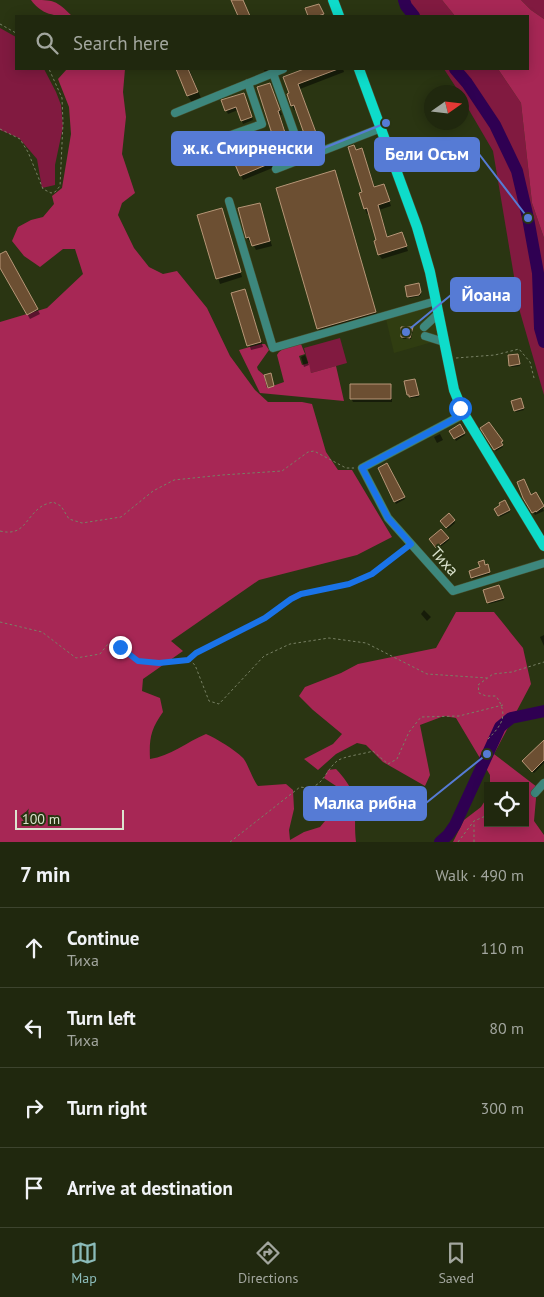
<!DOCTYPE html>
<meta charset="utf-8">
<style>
body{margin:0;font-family:"PT Sans",sans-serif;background:#283017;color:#f1f3f6}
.controls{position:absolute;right:15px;bottom:15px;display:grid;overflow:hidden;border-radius:0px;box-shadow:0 2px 12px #0003}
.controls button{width:45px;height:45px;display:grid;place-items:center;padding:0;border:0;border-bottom:1px solid #3d442e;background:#20280e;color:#f1f3f6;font:25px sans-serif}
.compass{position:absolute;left:424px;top:85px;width:45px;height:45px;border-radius:50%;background:#20280e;box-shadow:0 2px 12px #0003;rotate:76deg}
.scale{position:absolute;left:15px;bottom:12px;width:109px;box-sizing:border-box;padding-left:5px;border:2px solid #dce4cf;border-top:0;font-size:14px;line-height:18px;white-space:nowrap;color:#dce4cf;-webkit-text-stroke:4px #2a3512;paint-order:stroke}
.stop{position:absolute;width:15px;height:15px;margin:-11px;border:4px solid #1a73e8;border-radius:50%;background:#fff}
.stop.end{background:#1a73e8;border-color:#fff;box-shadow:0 1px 5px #0008}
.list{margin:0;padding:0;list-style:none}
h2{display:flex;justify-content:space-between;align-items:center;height:65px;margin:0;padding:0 20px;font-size:21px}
h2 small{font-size:16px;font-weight:400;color:#a2a69e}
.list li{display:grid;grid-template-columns:32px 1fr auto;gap:15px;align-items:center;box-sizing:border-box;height:80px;padding:0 20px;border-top:1px solid #3d442e}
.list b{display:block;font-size:19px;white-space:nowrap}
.list p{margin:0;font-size:16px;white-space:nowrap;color:#a2a69e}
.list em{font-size:16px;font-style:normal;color:#a2a69e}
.icon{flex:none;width:28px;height:28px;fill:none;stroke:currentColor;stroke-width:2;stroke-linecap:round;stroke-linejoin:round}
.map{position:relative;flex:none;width:544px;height:842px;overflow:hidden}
.search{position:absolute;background:#20280e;box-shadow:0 2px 12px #0003;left:15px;right:15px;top:15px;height:55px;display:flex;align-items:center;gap:12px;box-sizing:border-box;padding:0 18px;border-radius:0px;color:#a2a69e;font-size:19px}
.sheet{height:385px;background:#20280e}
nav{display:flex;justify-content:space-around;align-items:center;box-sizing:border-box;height:70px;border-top:1px solid #3d442e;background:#20280e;font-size:14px;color:#a2a69e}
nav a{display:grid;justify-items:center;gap:2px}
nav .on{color:#8bbbb9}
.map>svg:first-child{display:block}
</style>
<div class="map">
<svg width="544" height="842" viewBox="0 0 544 842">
<rect width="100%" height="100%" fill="#2a3512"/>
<path fill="#303d11" d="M429 307 433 309 439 338 436 341 394 353 386 319Z"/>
<path fill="#811a40" d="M399 0H442L455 16H410Z
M521 0H544V19L531 10Z
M0 28 16 37V69H44L56 92 61 105 63 127 55 165V185L42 188 37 159 19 138 0 130Z
M444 69H498L521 103 532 203 544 238V395L520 312 493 151 462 98V92H459Z
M340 338 347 363 311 373 304 348Z"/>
<path fill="#a72755" d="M31 0C54 0 56 0 72 16 54 16 42 15 31 0Z
M442 0H521L531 10 544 19V238L532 203 521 103 498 69H528V16H455Z
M67 69H125L123 92 126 117 122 154 135 193 122 203 118 215 134 248 149 267 163 274 177 271 207 308 230 356 255 390 268 402H302L312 404 326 452 338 470H352L392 537 357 555 259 580 171 641 183 651 143 679 142 691 160 698 163 712C151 729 149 738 150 759 170 756 187 742 206 734 217 739 234 749 243 758 247 762 253 780 258 786L286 784 293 790 294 809 289 830 290 840 304 832 320 827 330 815 337 800 336 786 324 778 328 770 336 769C364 799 352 807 356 842H0V322L47 308 83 274 75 249H63L40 267 24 256 12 241 18 227 31 220 43 217 54 204 52 196 62 188 71 134 69 107 58 79Z
M261 344H265L269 350 257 367 258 370 264 375 267 388 284 382 277 355C281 347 293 346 301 344L305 354 299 356 302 365 309 363 311 373 336 366 344 401 260 393 239 350Z
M456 612H494L523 648 531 684 494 754 537 787 534 821 544 835V842H453L464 820 481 807 488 796V823H525V786H490V775L456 718 444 716 420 725 430 775 425 786 383 762 366 745 357 743 336 754 318 770 304 759 333 744 342 734 313 710 299 696 305 687 341 673 358 664 436 648Z"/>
<path fill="#0007" d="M178 69H189L203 103 194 106 188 96Z
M263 69H274V70L266 73Z
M308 69H343L344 72 300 89 320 143 311 146 296 109 294 110 292 105 291 94 284 77Z
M245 98 253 120 243 124 238 110 228 114 222 101Z
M275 100 282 115H280L293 155 278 160 280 165 243 180 241 175 274 137Z
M362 149 375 188 384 185 391 206 379 210 388 238 402 234 408 251 382 259 379 255 378 241 369 213 367 214 365 209 360 193 363 192 356 151Z
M336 175 377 316 320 332 277 188Z
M259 204 272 246 256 250 252 242H250L247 238Z
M221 210 242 277 220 284 199 216Z
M6 253 40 314 30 319 0 265V256Z
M420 287 421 294 420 296 410 298 408 297Z
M245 290 263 347 251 350 233 294Z
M412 329 413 330 411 339H403L402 337Z
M305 355 309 365 304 367 301 357Z
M518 355 520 366 512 367 510 365Z
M415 383 419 397 411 398 408 395Z
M390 385 392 389V402H353L351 398Z
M521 399 524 410 516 412 515 410Z
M460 426 465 435 456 441 451 431Z
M482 428 499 438 503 444 501 445 503 447 496 451Z
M440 434 443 440 437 443 434 437Z
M387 465 405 499 396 504 380 469Z
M535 494 544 511 535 515 524 498Z
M504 502 510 512 500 517 496 510Z
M454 521 455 523 448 529 443 524Z
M448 538 449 540 438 549 431 541Z
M485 566 488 568 490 574 473 579 470 571Z
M500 588 504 600 489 604 488 602Z
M424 610 431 617 427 621 421 614Z
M544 635V646L540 637Z
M544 744V763L534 773 524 763Z"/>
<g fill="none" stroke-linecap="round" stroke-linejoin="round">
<path stroke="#2f0052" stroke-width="12" d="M404 0 406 6 414 16
M455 69 467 83 495 125 517 171 528 218 538 273 540 328 544 342
M440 842 448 835 455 825 500 727 511 718 544 711"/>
</g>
<path fill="#6c4f32" stroke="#b79677" d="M231 0H243L250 16H238Z
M319 4 324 14 318 16H308L305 8Z
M176 69H188L198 92 187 96Z
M304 69H338L298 84 318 138 307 142 294 105 291 106 287 94 289 93 283 77Z
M270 83 280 110 278 111 291 151 276 156 278 160 240 176 231 155 245 150V148L273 137 257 87Z
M244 93 252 117 241 121 236 107 225 111 221 100Z
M354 145 356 150 362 148 374 187 384 184 390 201 378 205 387 237 402 232 407 246 378 255 374 241 376 240 367 208 364 209 359 193 362 192 348 147Z
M335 170 376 312 317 329 276 188Z
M260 203 270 241 252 246 249 237 246 238 238 208Z
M222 208 241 272 216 279 197 215Z
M6 251 38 309 27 315 0 268V254Z
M419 283 421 292 419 295 407 297 405 286Z
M245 289 261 342 247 346 231 293Z
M401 327H413L410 338 401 337Z
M518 354 520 364 509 366 508 355Z
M271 373 274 386 268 388 264 375Z
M415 379 419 395 409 397V395H407L404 381Z
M350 384H391V399H350Z
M521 398 524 408 514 411 511 401Z
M489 422 503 441 501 442 503 445 494 450 480 428Z
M460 424 465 433 454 439 449 431Z
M387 463 405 497 394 502 378 468Z
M524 479 531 495 536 492 544 506 536 512V511L532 513 523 498 517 482Z
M505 500 510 510 498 516 494 509 500 505 499 503Z
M449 513 455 520 446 528 440 521Z
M441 529 449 538 436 548 429 539Z
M484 560 485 565 488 564 490 572 471 578 469 571 480 567 478 562Z
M499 585 504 598 487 603 483 590Z
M544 740V760L532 772 522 761Z"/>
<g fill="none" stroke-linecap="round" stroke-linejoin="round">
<defs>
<path id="minor" d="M273 73 295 135
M175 113 283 69
M231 135 262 124 248 83
M276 169 381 128
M229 201 273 348 436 301
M424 327 439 313
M425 336 444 342
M464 414 362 468 388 518 453 591 544 563
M535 793 544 783"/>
<path id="major" d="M333 0 339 16
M359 69 417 227 430 272 454 390 464 414 544 546"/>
</defs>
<use href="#minor" stroke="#465130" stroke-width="9"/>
<use href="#major" stroke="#465130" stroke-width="11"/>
<path stroke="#788164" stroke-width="1" stroke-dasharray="2.5 2.5" stroke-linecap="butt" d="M0 24 16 33
M0 129 20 139 28 152 43 189 51 193 55 192 60 186 63 123 62 98 49 69
M456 358 495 355 519 349 530 362 534 378
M0 531C25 537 25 517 42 506 45 504 50 503 53 502L61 506 69 519 82 523 121 517 153 491 174 480 222 475 282 471 308 452 314 451 346 468H354
M0 622 42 632 76 658 100 654 108 644 120 647 138 661 159 663 188 659 195 665 209 701 219 704 264 656 290 644 329 638 366 643 427 674 487 678
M188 659 196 653 265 618 291 599 301 595 349 584 372 574 405 549
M488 739C502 725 509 715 496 696H486L479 693 478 685 493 674 512 672 544 662
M230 842 300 787C323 791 323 773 337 761 344 756 364 754 373 751L388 764 397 759 409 732 421 717 459 716 503 705
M458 842 474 821 488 815
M474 842V822"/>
<use href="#minor" stroke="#3d877d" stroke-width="8"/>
<use href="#major" stroke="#0edcca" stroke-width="10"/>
</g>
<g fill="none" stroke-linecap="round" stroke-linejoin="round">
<path stroke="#1a73e8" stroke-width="6" d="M120 647 138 661 159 663 188 660 196 653 265 618 291 599 301 594 349 584 372 574 411 544 388 518 362 468 464 414 460 408"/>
</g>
<g text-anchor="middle" stroke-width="4" stroke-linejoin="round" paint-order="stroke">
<g font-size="16" fill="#dce4cf" stroke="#2a3512">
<text transform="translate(445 561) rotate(48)" y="6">Тиха</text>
</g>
</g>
<path fill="none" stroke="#567bd5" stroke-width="2" d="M386 123L324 148M528 218L479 154M406 332L451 295M487 754L426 803"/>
<g fill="#567bd5" stroke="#2a3512" stroke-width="2">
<circle cx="386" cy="123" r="5"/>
<circle cx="528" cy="218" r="5"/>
<circle cx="406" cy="332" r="5"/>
<circle cx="487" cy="754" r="5"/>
</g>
<g fill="#567bd5" stroke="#567bd5" stroke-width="2">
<rect x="172" y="132" width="152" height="33" rx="5"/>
<rect x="375" y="138" width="104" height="33" rx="5"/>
<rect x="451" y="278" width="69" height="33" rx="5"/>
<rect x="304" y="787" width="122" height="33" rx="5"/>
</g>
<g font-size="18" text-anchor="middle" font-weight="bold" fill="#fff">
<text x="248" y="154">ж.к. Смирненски</text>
<text x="427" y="160">Бели Осъм</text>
<text x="486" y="301">Йоана</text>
<text x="365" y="809">Малка рибна</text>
</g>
</svg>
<div class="controls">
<button><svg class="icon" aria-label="locate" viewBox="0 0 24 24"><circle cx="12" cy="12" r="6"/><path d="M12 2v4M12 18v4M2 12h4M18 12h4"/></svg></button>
</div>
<svg class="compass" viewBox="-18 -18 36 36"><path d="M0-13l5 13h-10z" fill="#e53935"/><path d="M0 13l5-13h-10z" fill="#a2a69e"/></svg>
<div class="scale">100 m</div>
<div class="stop" style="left:460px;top:408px"></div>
<div class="stop end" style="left:120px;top:647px"></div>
<div class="search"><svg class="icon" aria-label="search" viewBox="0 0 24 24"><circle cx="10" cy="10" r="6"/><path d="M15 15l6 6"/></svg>Search here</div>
</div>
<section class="sheet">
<h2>7 min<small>Walk · 490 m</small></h2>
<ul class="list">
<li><svg class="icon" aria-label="ahead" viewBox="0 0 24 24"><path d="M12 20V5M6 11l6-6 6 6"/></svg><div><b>Continue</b><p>Тиха</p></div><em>110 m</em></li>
<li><svg class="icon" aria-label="left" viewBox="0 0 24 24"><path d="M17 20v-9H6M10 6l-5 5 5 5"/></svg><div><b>Turn left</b><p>Тиха</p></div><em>80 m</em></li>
<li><svg class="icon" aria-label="right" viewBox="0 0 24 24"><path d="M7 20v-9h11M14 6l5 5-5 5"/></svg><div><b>Turn right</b></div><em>300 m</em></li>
<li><svg class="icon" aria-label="arrive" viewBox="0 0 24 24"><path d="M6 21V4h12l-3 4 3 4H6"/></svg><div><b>Arrive at destination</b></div></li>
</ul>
</section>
<nav>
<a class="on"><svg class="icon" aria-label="map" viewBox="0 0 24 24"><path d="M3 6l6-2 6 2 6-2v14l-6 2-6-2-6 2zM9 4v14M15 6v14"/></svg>Map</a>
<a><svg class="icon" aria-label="directions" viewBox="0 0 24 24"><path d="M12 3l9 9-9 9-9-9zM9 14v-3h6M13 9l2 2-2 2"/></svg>Directions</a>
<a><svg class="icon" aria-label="saved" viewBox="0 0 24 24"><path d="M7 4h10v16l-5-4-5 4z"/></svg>Saved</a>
</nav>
